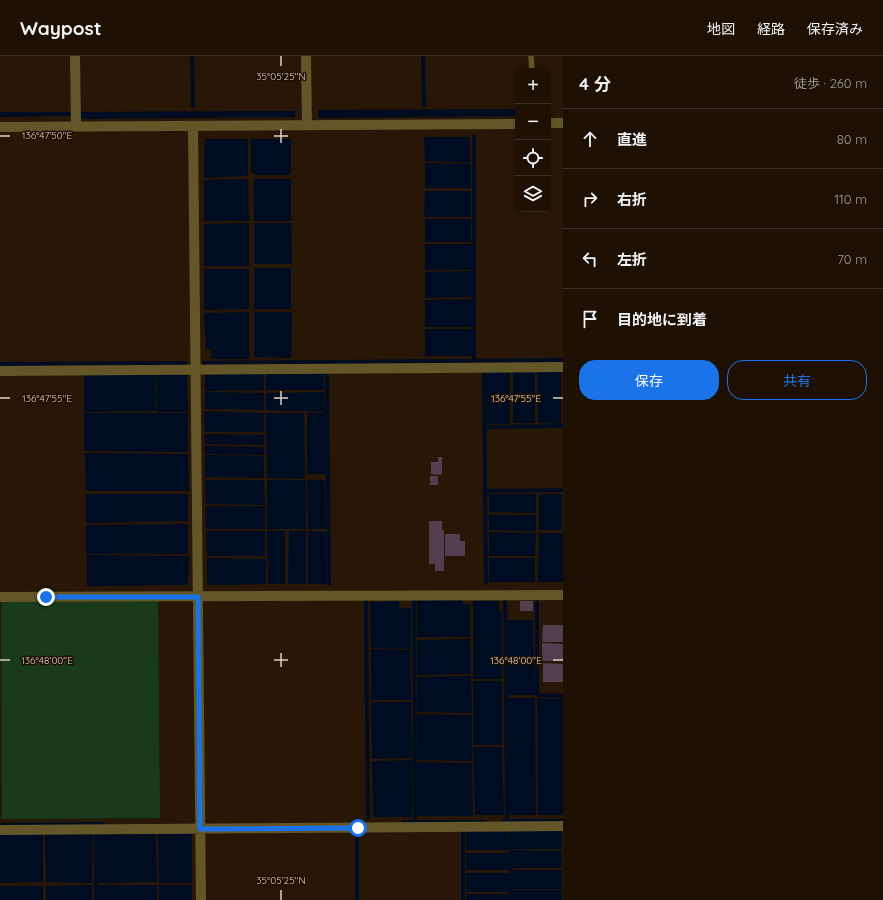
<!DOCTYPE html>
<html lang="ja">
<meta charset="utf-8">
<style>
body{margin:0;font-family:Quicksand,"Noto Sans JP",sans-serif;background:#261a0e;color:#f1f3f6}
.controls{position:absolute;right:12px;top:12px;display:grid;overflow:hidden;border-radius:8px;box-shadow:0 2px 6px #0003}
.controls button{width:36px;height:36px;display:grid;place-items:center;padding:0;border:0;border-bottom:1px solid #3c3126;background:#1e1104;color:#f1f3f6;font:20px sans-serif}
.stop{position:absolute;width:12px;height:12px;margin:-9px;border:3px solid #1a73e8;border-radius:50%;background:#fff}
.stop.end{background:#1a73e8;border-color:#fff;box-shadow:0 1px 4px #0008}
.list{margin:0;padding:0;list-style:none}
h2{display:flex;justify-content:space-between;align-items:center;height:52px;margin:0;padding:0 16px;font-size:17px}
h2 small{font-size:13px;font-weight:400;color:#a19d9a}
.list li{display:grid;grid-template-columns:26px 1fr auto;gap:12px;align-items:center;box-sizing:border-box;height:60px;padding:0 16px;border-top:1px solid #3c3126}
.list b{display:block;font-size:15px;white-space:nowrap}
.list em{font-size:13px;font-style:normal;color:#a19d9a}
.actions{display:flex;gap:8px;padding:12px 16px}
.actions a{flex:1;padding:9px 0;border:1px solid #1a73e8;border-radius:16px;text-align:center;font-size:14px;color:#1a73e8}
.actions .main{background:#1a73e8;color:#fff}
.icon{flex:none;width:22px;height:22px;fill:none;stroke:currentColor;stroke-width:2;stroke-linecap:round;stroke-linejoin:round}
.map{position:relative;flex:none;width:563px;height:844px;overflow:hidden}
header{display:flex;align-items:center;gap:24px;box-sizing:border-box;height:56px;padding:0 20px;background:#1e1104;border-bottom:1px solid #3c3126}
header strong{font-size:19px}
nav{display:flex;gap:22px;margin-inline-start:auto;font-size:14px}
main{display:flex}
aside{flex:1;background:#1e1104}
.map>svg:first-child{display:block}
</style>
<header>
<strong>Waypost</strong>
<nav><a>地図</a><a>経路</a><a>保存済み</a></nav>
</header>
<main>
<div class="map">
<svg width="563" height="844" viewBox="0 0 563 844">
<rect width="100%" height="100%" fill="#281706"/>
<path fill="#1a3b1b" d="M158 545 160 762 2 763 1 546Z"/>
<path fill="#000c21" d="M518 53V60L318 62V54Z
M295 55V61L85 63 70 60 0 61V56Z
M424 81H470V107L425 105Z
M205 83H248V120L204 122Z
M251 83H291V119H254V117H251Z
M425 107 471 108V132H425Z
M248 123 249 165H204V124Z
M254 123H291V165H254Z
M425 135H471V161H424Z
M425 163H471V186H425Z
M249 167V210H204V168Z
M254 167H291L292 208H254Z
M425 188H472V214H425Z
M254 212H291V253H254Z
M204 213H249V253L204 254Z
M472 215V241L425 242V216Z
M472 243V271H425V244Z
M249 256V303H211V293H206L204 257Z
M254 256H292L291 302 254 301Z
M425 273H472V300H425Z
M486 315H510V368H487Z
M513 315H535V367H513Z
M537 315H561V368L538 367Z
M324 316V334H266V317Z
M84 317H156L155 355 84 356Z
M157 317H187L188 356H156Z
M205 317H264V334L205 335Z
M205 336 264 337V354L205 353Z
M324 336 325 356 266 354V337Z
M204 355 264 357V376H205Z
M84 357H188V396L84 395Z
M266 357H304L305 421 302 423 267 422Z
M307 357H325L326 418H307Z
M205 378 264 379V389L205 388Z
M205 390 264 391V399L205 398Z
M85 397 188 398 189 435H86Z
M205 399 264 400V422L205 421Z
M205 424H264L265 449 206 448Z
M267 424H306V473H267Z
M307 424H325L326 473H308Z
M86 438H188V465L86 467Z
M489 438H536V457L489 456Z
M539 438H562V474H539Z
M206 450H265V473H206Z
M489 459H536V475L489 474Z
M188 468V498H86V469Z
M206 475H265V500H207Z
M267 475H285V528H268Z
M289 475H306V528H288Z
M308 475 326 476V528H308Z
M489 476 536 477 535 500H489Z
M539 477H563V526H538Z
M87 499 189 500 188 527 186 529 87 530Z
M207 502 266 503V528L207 529Z
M489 502H535V526H489Z
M417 544H462L463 548H470V581H417Z
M399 545V552H411V593L371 592 370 546Z
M473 545H499V555H502V623H473Z
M507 564H533L535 639H508Z
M470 583 471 618 417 619V584Z
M371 593 410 594 411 644H371Z
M471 620 472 657 417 656V621Z
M473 625H502V689H473Z
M508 642H535L536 759H509Z
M537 642 563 643V759H538Z
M371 646H411L412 702 372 703Z
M417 658 472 659V705L417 704Z
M473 691H502L504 759H475Z
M412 704V761H373L372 705Z
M417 706 472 707 473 760H417Z
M466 775H508L509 794H466Z
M513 775H562V793H513Z
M93 777 92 827 46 826 45 778Z
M98 777 156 778 157 826 98 827Z
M0 778H43V826L0 827Z
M158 778H192V827H159Z
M513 794 562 795V812H513Z
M466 797H509V814H466Z
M513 814H562V833H513Z
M466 817H509V836H466Z
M92 829V844H46V830Z
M98 829H157V844H98Z
M159 829H192V844H159Z
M0 830H43V844H0Z
M513 834H562V844H513Z
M466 838H509V844H466Z"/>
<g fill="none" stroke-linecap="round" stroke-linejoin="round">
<path stroke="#000c21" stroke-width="4" d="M192 0 193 50
M423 0 424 49
M474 80V305
M204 307 563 304
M0 308 186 307
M327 314 329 528
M484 315 486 527
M484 371 563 370
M485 435 563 434
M414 544 415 762
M366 545 368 762
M505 545 507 761
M537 545V639L563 640
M503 765H563
M403 766H485
M0 769 103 768
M463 775V844
M511 775V844
M96 776V844
M357 776V844"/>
</g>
<path fill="#533e4f" d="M438 401H442V419L431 418V406H438Z
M430 420H438V429H430Z
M429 465H442V474H444V515H435V508H429Z
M445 478H460V485H465V500H445Z
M520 545H533V555H520Z
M543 569H563V586H542Z
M542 587 563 588V605H542Z
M543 607 563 608V626H543Z"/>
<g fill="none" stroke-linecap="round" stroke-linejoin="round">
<path stroke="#63572a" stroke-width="5.5" d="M531 0 532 15"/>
<path stroke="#63572a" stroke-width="10" d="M75 0 76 70
M306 0 307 69
M548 67H563
M193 70 201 844
M0 71 518 68
M0 315 563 311
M0 541 563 539
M0 774 563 770"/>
</g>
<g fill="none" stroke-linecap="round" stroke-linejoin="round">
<path stroke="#1a73e8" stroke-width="5" d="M46 541H198L200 773 358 772"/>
</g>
<path fill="none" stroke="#ddd1c6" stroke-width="1.5" d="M281 0V10M281 73V87M0 80H10M274 80H288M281 335V349M0 342H10M274 342H288M553 342H563M281 597V611M0 604H10M274 604H288M553 604H563M281 834V844"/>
<g font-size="10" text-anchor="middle" fill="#ddd1c6" stroke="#1f0e01" stroke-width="3" stroke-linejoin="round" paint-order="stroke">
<text x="281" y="24">35°05'25"N</text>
<text x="47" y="83">136°47'50"E</text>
<text x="516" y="346">136°47'55"E</text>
<text x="47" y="346">136°47'55"E</text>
<text x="516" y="608">136°48'00"E</text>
<text x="47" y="608">136°48'00"E</text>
<text x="281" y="828">35°05'25"N</text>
</g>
</svg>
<div class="controls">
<button>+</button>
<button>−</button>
<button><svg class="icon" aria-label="locate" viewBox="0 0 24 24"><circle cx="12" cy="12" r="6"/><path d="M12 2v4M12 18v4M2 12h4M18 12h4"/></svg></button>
<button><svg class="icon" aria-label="layers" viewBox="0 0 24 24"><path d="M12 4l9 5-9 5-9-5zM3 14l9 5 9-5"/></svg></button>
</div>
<div class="stop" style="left:358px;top:772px"></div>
<div class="stop end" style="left:46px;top:541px"></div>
</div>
<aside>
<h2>4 分<small>徒歩 · 260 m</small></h2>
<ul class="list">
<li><svg class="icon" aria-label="ahead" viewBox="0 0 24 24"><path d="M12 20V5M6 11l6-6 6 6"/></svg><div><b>直進</b></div><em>80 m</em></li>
<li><svg class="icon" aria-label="right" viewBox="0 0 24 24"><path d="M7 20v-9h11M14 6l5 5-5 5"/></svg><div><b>右折</b></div><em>110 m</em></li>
<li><svg class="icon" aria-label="left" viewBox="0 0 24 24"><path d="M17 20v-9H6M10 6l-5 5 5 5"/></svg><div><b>左折</b></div><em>70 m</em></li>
<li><svg class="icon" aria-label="arrive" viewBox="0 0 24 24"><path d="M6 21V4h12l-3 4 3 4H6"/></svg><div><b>目的地に到着</b></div></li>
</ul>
<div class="actions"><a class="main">保存</a><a>共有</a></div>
</aside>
</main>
